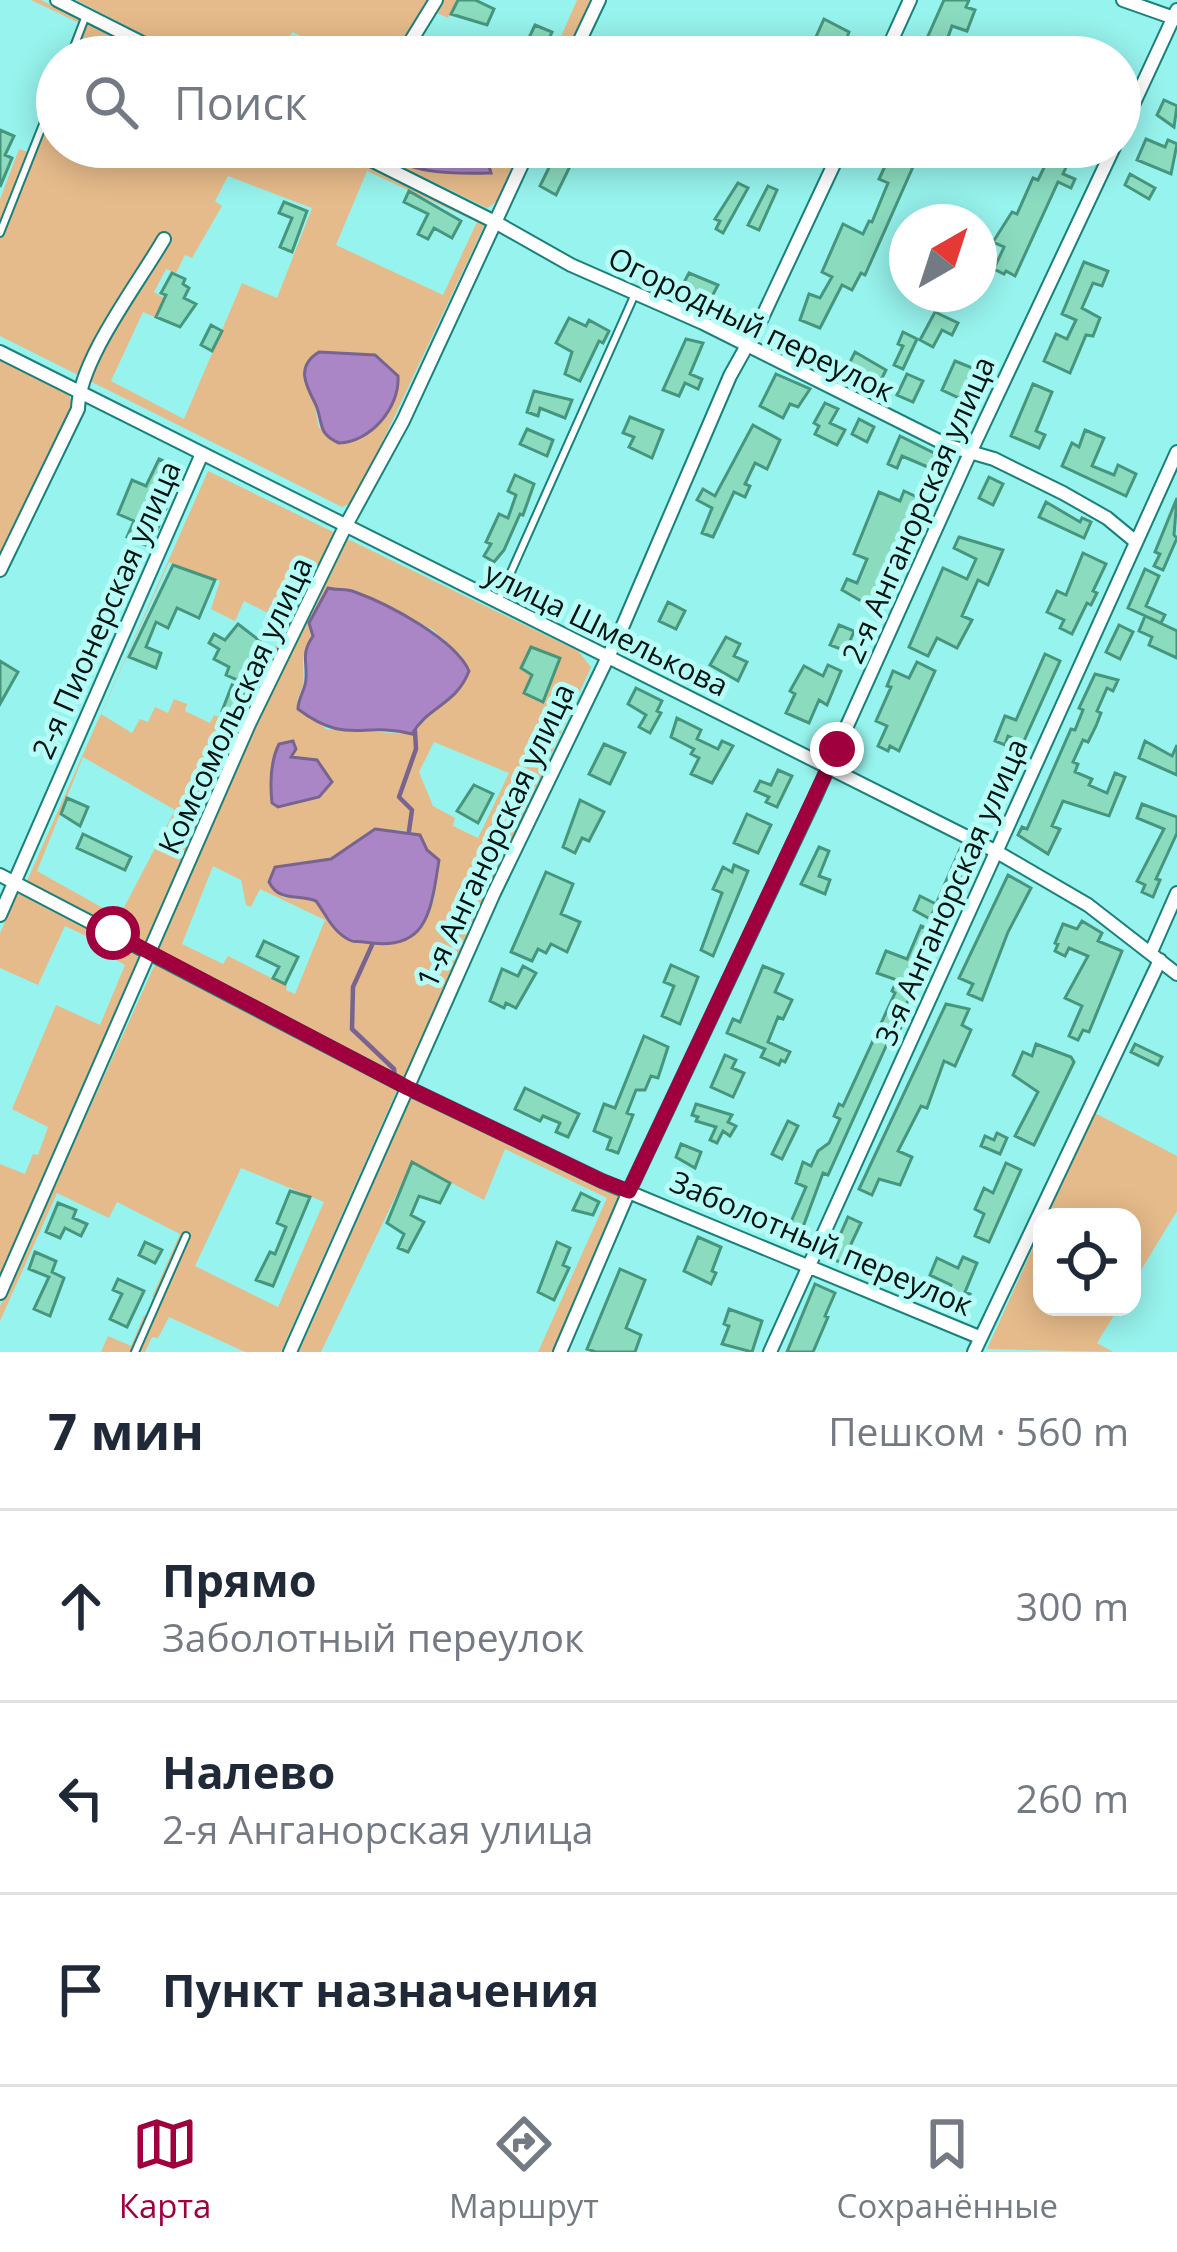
<!DOCTYPE html>
<html lang="ru">
<meta charset="utf-8">
<style>
body{margin:0;font-family:"Open Sans",sans-serif;background:#f2f2f3;color:#1f2937}
.controls{position:absolute;right:36px;bottom:36px;display:grid;overflow:hidden;border-radius:24px;box-shadow:0 6px 30px #0003}
.controls button{width:108px;height:108px;display:grid;place-items:center;padding:0;border:0;border-bottom:3px solid #e0e1e3;background:#fff;color:#1f2937;font:60px sans-serif}
.compass{position:absolute;left:889px;top:204px;width:108px;height:108px;border-radius:50%;background:#fff;box-shadow:0 6px 30px #0003;rotate:39deg}
.stop{position:absolute;width:36px;height:36px;margin:-27px;border:9px solid #a0013e;border-radius:50%;background:#fff}
.stop.end{background:#a0013e;border-color:#fff;box-shadow:0 3px 12px #0008}
.list{margin:0;padding:0;list-style:none}
h2{display:flex;justify-content:space-between;align-items:center;height:156px;margin:0;padding:0 48px;font-size:51px}
h2 small{font-size:39px;font-weight:400;color:#747a83}
.list li{display:grid;grid-template-columns:78px 1fr auto;gap:36px;align-items:center;box-sizing:border-box;height:192px;padding:0 48px;border-top:3px solid #e0e1e3}
.list b{display:block;font-size:45px;white-space:nowrap}
.list p{margin:0;font-size:39px;white-space:nowrap;color:#747a83}
.list em{font-size:39px;font-style:normal;color:#747a83}
.icon{flex:none;width:66px;height:66px;fill:none;stroke:currentColor;stroke-width:2;stroke-linecap:round;stroke-linejoin:round}
.map{position:relative;flex:none;width:1177px;height:1352px;overflow:hidden}
.search{position:absolute;background:#fff;box-shadow:0 6px 30px #0003;left:36px;right:36px;top:36px;height:132px;display:flex;align-items:center;gap:30px;box-sizing:border-box;padding:0 42px;border-radius:66px;color:#747a83;font-size:45px}
.sheet{height:732px;background:#fff}
nav{display:flex;justify-content:space-around;align-items:center;box-sizing:border-box;height:168px;border-top:3px solid #e0e1e3;background:#fff;font-size:33px;color:#747a83}
nav a{display:grid;justify-items:center;gap:6px}
nav .on{color:#a0013e}
.map>svg:first-child{display:block}
</style>
<div class="map">
<svg width="1177" height="1352" viewBox="0 0 1177 1352">
<rect width="100%" height="100%" fill="#97f3ed"/>
<path fill="#e6bb8b" fill-rule="evenodd" d="M31 0H41L155 57H65L79 23Z
M76 0H457L448 18 432 11 411 57H334L317 43 292 32 280 57H186Z
M577 0H593L567 57H552Z
M57 76V147H335L486 222 354 502 342 507 0 336V199L19 149 28 152ZM367 171 477 222 443 295 336 245ZM228 176 312 208 277 298 242 283 184 419 111 381 143 312 155 317 164 298 154 292 166 269 176 273 185 255 192 258 222 206 215 201ZM353 354 375 355 383 364 396 396 369 434 319 428 314 402Z
M361 147C380 147 389 160 407 166 436 175 461 167 488 175V166L449 147H472V151L504 167 513 147H525C515 167 507 199 487 208Z
M0 358 67 391 73 404 0 558Z
M208 471 578 651 591 667 404 1078 27 881ZM169 562 220 581 211 609 235 621 244 601 288 623 235 723 214 715 210 723 185 711 187 704 174 699 168 713 155 707 148 722 140 719 132 733 101 714ZM359 593 433 630 461 655 431 713 412 734 326 729 297 700C306 683 303 680 303 662 303 636 341 610 359 593ZM434 742 509 773 478 838 453 826 455 818 433 806 419 772ZM296 743 291 757 319 797 278 807 272 803 275 750ZM83 757 175 810 119 917 37 871ZM375 829 409 831 424 840 427 850 439 860 434 900 420 929C358 949 356 954 316 901L282 897 320 861 341 854ZM213 866 241 880 246 905 251 907 260 889 325 920 295 994 286 990 287 986 228 956 223 964 182 944Z
M18 893 143 955 0 1283V1164L25 1174 33 1154 38 1155 48 1127 12 1109 56 1005 100 1025 125 965 111 957 114 949 65 926 38 985 0 968V933Z
M156 962 397 1090 281 1352H245L169 1317 158 1338 152 1337 145 1352H101L108 1336 131 1346 144 1315 149 1316 156 1298 152 1297 180 1234 117 1202 109 1218 57 1193 0 1321V1306ZM241 1168 324 1202 278 1307 195 1266Z
M412 1096 624 1194 553 1352H538L607 1198 505 1149 484 1200 412 1162 321 1352H299Z
M1095 1113 1177 1156V1211L1132 1285V1217H1047Z
M1042 1228V1307H1119L1097 1343 1113 1352 987 1349Z"/>
<path fill="#ab86c6" stroke="#786490" stroke-width="3" d="M376 147H449L489 166 491 173C451 174 409 175 376 147Z
M319 352 375 355 398 376C400 407 371 442 339 443 316 433 324 422 315 403 305 384 296 366 319 352Z
M328 588C339 591 345 588 355 592 388 604 455 639 469 671 456 705 428 706 412 734 361 721 347 746 298 709 298 697 306 690 306 678 307 659 301 654 313 636L309 623Z
M293 741 296 749 291 757 317 760 332 782 319 797 278 807 272 803C270 784 270 762 279 744Z
M375 829 420 835 427 850 439 860C431 911 428 953 364 942 354 940 355 944 346 938 332 930 325 913 316 901 297 894 279 902 269 882L275 867 331 859Z"/>
<g fill="none" stroke-linecap="round" stroke-linejoin="round">
<path stroke="#786490" stroke-width="4.5" d="M409 831 412 810 399 797 416 749 415 731
M372 945 353 987 352 1029 394 1069 395 1077"/>
</g>
<path fill="#8bdbbf" stroke="#46967d" stroke-width="3" d="M458 0H475L494 9 487 25 451 14Z
M944 0H969L966 7 975 10 967 31 952 26 941 57H929L920 54Z
M824 19 849 32 843 49 839 57H807Z
M535 25 552 32 544 50 527 42Z
M1164 100 1177 106 1174 127 1157 115Z
M0 130 14 136 5 155 12 158 0 187Z
M1146 139 1165 147 1168 140 1177 144 1171 174 1137 160Z
M559 147H585L593 151 587 162 575 156 556 195 540 186Z
M1054 147 1073 152 1063 174 1075 179 1071 188 1058 182 1015 276 1006 271 1004 274 994 269 1004 247 993 242 1012 212 1017 214 1033 178 1038 180Z
M893 149 916 160 865 275 861 273 852 290 842 285 820 328 800 320 809 294 820 298 832 277 822 272 843 224 863 234 869 221 872 222 888 183 879 179Z
M1130 174 1155 188 1149 199 1125 185Z
M738 183 748 188 723 233 716 229 720 221 715 219Z
M768 186 777 190 759 230 748 225Z
M409 191 461 221 452 238 434 228 428 239 418 234 428 214 404 202Z
M284 202 307 211 292 252 280 247 292 218 279 213Z
M1084 262 1108 271 1102 286 1093 283 1082 308 1100 318 1093 336 1086 335 1070 373 1044 361 1056 334 1067 339 1076 320 1062 314Z
M172 273 185 279 183 284 189 288 184 298 196 304 180 327 156 317 166 295 161 293Z
M689 273 718 285 708 304 680 290Z
M935 312 958 323 952 335 942 330 933 347 920 340Z
M569 318 586 326 589 320 609 331 603 343 599 341 580 381 565 374 572 352 556 343Z
M211 325 222 331 212 351 201 345Z
M903 332 917 339 903 369 894 365 903 346 898 344Z
M686 339 703 343 690 374 702 379 698 389 685 383 679 396 663 390Z
M855 352 886 370 878 386 846 370Z
M955 361 975 369 961 399 942 390Z
M776 374 810 389 798 407 790 404 783 418 760 406Z
M907 374 923 381 913 402 897 395Z
M1033 384 1052 392 1036 431 1045 435 1039 448 1011 436Z
M534 391 572 400 565 418 540 408 538 416 527 412Z
M825 403 838 409 830 423 845 430 837 445 815 434 819 426 814 423Z
M630 417 663 430 652 458 629 447 634 437 623 433Z
M859 419 874 427 867 442 852 434Z
M753 425 780 440 767 469 755 463 745 484 750 486 745 497 734 492 713 537 702 533 712 508 697 500 703 489 715 496Z
M527 429 553 440 547 456 520 444Z
M1085 430 1104 438 1092 466 1114 475 1118 465 1136 474 1126 496 1062 466 1072 443 1079 447Z
M900 436 936 454 930 468 902 456 897 468 888 464Z
M159 459 182 469 176 483 163 477 152 500 167 506 150 547 127 537 134 521 118 514 132 480 146 486Z
M515 475 534 484 523 515 520 514 504 550 494 562 484 556 491 544 486 542 499 514 508 518 516 495 508 491Z
M989 477 1003 484 993 505 979 498Z
M904 491 919 498 886 571 875 609 842 590 847 579 857 583 867 559 854 554 879 492 900 501Z
M1177 498 1174 535 1177 538 1163 570 1154 566 1160 554 1155 552Z
M1046 502 1080 522 1082 518 1091 522 1084 538 1039 517Z
M959 537 1003 550 988 585 978 580 962 616 972 620 957 648 937 638 928 656 909 647 943 568 967 579 976 559 954 548Z
M1083 553 1106 564 1093 591 1097 593 1091 605 1087 603 1072 634 1060 628 1064 620 1047 612 1057 591 1066 595Z
M173 565 215 580 199 618 177 608 168 628 156 622 146 647 161 653 156 668 129 657Z
M1145 569 1159 576 1146 606 1165 615 1161 623 1128 608Z
M668 602 685 611 676 629 659 621Z
M1145 616 1177 631V658L1149 645 1152 637 1139 631Z
M238 624 260 641 242 682 226 675 229 667 214 659 219 649 209 643 214 634 225 640Z
M839 625 854 631 846 651 830 645Z
M1119 625 1133 632 1120 659 1106 652Z
M726 637 740 644 734 656 747 662 738 681 710 665Z
M531 647 560 658 543 702 524 693 532 675 521 668Z
M1045 654 1060 661 1023 743 1008 736 1005 745 995 741 1005 716 1016 720Z
M0 661 18 672 0 704Z
M917 662 935 671 899 751 890 746 888 751 878 746 887 726 876 721 891 687 887 686 893 671 909 678Z
M828 665 841 671 827 705 819 700 809 723 786 713 795 694 790 691 804 666 823 676Z
M1095 674 1118 680 1113 691 1107 688 1097 711 1101 713 1096 726 1088 742 1083 740 1073 762 1078 764 1075 772 1092 779 1089 785 1107 793 1115 773 1125 777 1109 816 1063 801 1052 826 1060 829 1048 854 1018 835 1022 827 1027 829 1071 729 1075 730 1083 710 1079 708Z
M232 685 247 691 232 716 222 711Z
M636 688 662 701 657 711 661 713 650 733 639 727 646 715 628 704Z
M677 718 701 730 697 739 718 749 722 741 733 746 712 783 691 774 699 758 691 754 694 749 671 737Z
M1145 741 1172 756 1177 745V775L1139 758Z
M604 744 625 753 610 784 589 774Z
M778 770 792 776 777 807 766 802 769 797 755 791 760 781 771 785Z
M474 785 493 794 478 823 457 811Z
M67 798 88 807 80 826 61 814Z
M580 800 604 812 589 841 582 838 575 853 563 847Z
M1142 804 1177 817V833L1156 879 1160 880 1153 897 1142 892 1145 885 1137 881 1164 829 1137 818Z
M747 814 771 825 758 853 734 843Z
M83 834 131 857 125 870 77 848Z
M819 847 829 851 819 876 830 880 825 894 801 884Z
M960 849 972 855 947 915 934 910 930 919 914 910 920 896 936 904Z
M734 865 748 871 713 956 701 950 722 893 713 889 723 867 732 872Z
M546 872 573 884 561 914 580 922 567 952 551 944 546 953 538 949 532 961 511 952Z
M1008 875 1031 888 1008 932 982 1000 968 994 973 984 959 978Z
M1082 921 1102 933 1098 941 1122 951 1089 1032 1083 1030 1078 1040 1069 1036 1082 1006 1065 998 1088 956 1069 948 1065 956 1055 951 1058 944 1055 943 1063 924 1077 929Z
M921 926 939 933 905 1007 908 1008 902 1025 897 1035 892 1033 828 1175 823 1173 797 1243 784 1238 806 1187 796 1183 803 1162 811 1166 818 1151 829 1143 840 1119 834 1116 839 1104 843 1106 895 993 892 991 897 980 877 973 886 951 907 959Z
M264 941 298 957 285 984 273 978 279 967 257 956Z
M671 965 698 977 680 1024 662 1016 674 986 664 982Z
M523 966 536 973 516 1008 506 1003 504 1008 490 1001 502 969 518 976Z
M763 966 783 974 775 992 792 1000 783 1019 778 1017 768 1042 790 1052 785 1062 781 1060 779 1065 761 1057 765 1049 727 1033 733 1019 740 1022Z
M946 1004 969 1009 962 1025 971 1030 955 1066 944 1061 927 1108 921 1106 898 1151 912 1157 900 1185 879 1179 872 1195 859 1189Z
M644 1036 668 1047 658 1078 651 1076 645 1090H636L627 1113 633 1115 618 1153 607 1149 611 1138 594 1131 604 1104 615 1108Z
M1036 1044 1071 1057 1074 1062 1034 1145 1015 1136 1038 1092 1013 1075 1023 1052 1032 1056Z
M1135 1044 1162 1057 1158 1065 1131 1052Z
M725 1055 736 1060 732 1068 744 1073 733 1097 711 1087Z
M525 1088 579 1114 568 1137 556 1132 560 1123 543 1116 540 1121 515 1109Z
M696 1104 732 1115 728 1122 736 1126 730 1136 723 1131 717 1143 710 1140 716 1127 696 1121 698 1117 692 1115Z
M788 1121 798 1126 782 1159 772 1154Z
M997 1133 1007 1138 1000 1154 981 1146 985 1136 994 1140Z
M681 1144 701 1152 695 1168 676 1157Z
M412 1162 450 1183 440 1203 419 1196 411 1215 424 1222 408 1252 398 1248 404 1234 387 1223Z
M1006 1163 1021 1170 989 1242 975 1236 984 1214 975 1209 984 1188 993 1193Z
M290 1191 310 1197 273 1286 256 1280 270 1252 275 1254 286 1227 277 1223Z
M581 1193 599 1202 593 1215 573 1210Z
M58 1203 76 1210 73 1218 87 1224 81 1236 65 1228 60 1238 46 1232Z
M848 1217 861 1223 842 1263 830 1258Z
M698 1237 721 1247 712 1271 716 1273 711 1284 684 1271Z
M145 1242 162 1250 155 1263 139 1255Z
M557 1242 570 1248 563 1265 569 1268 554 1300 538 1292Z
M35 1252 56 1261 52 1272 64 1278 50 1316 34 1309 49 1277 29 1269Z
M963 1257 977 1263 965 1292 970 1294 966 1303 947 1294 951 1285 930 1275 937 1258 958 1268Z
M620 1269 645 1280 626 1328 641 1335 635 1352H596L587 1349Z
M118 1279 144 1291 127 1327 110 1319 122 1294 113 1290Z
M815 1284 835 1293 825 1316 828 1317 813 1352H787Z
M729 1309 762 1321 752 1352 722 1344 729 1326 724 1324Z"/>
<g fill="none" stroke-linecap="round" stroke-linejoin="round">
<defs>
<path id="lane" d="M70 57 85 18
M0 233 57 89
M499 599 635 294
M135 1352 186 1236"/>
<path id="street" d="M57 0 170 57
M1123 0 1177 19
M401 57 436 0
M572 57 599 0
M884 57 910 0
M1120 133 1177 10
M345 147 495 222 571 265 703 323 949 446 994 459 1063 493 1107 518 1136 542
M0 352 997 852 1088 905 1177 974
M0 570 78 409C79 360 138 284 164 239
M0 875 408 1088 602 1181 979 1337
M0 915 201 456
M1151 952 1177 893
M0 1293 249 724 345 527 403 421 530 147
M290 1352 493 895 621 630 730 376 760 322 842 147
M560 1352 629 1191 815 797 970 453 1114 147
M770 1352 1177 452
M974 1352 1160 960"/>
</defs>
<use href="#lane" stroke="#19807b" stroke-width="10"/>
<use href="#street" stroke="#19807b" stroke-width="16"/>
<use href="#lane" stroke="#fff" stroke-width="6"/>
<use href="#street" stroke="#fff" stroke-width="12"/>
</g>
<g fill="none" stroke-linecap="round" stroke-linejoin="round">
<path stroke="#a0013e" stroke-width="15" d="M113 933 408 1088 602 1181 629 1191 837 749"/>
</g>
<g text-anchor="middle" stroke-width="10" stroke-linejoin="round" paint-order="stroke">
<g font-size="30" fill="#001312" stroke="#b6fdf7">
<text transform="translate(751 325) rotate(26)" y="10">Огородный переулок</text>
<text transform="translate(919 510) rotate(-66)" y="10">2-я Анганорская улица</text>
<text transform="translate(107 610) rotate(-66)" y="10">2-я Пионерская улица</text>
<text transform="translate(606 630) rotate(26)" y="10">улица Шмелькова</text>
<text transform="translate(236 706) rotate(-65)" y="10">Комсомольская улица</text>
<text transform="translate(496 836) rotate(-65)" y="10">1-я Анганорская улица</text>
<text transform="translate(952 892) rotate(-66)" y="10">3-я Анганорская улица</text>
<text transform="translate(821 1244) rotate(23)" y="10">Заболотный переулок</text>
</g>
</g>
</svg>
<div class="controls">
<button><svg class="icon" aria-label="locate" viewBox="0 0 24 24"><circle cx="12" cy="12" r="6"/><path d="M12 2v4M12 18v4M2 12h4M18 12h4"/></svg></button>
</div>
<svg class="compass" viewBox="-18 -18 36 36"><path d="M0-13l5 13h-10z" fill="#e53935"/><path d="M0 13l5-13h-10z" fill="#747a83"/></svg>
<div class="stop" style="left:113px;top:933px"></div>
<div class="stop end" style="left:837px;top:749px"></div>
<div class="search"><svg class="icon" aria-label="search" viewBox="0 0 24 24"><circle cx="10" cy="10" r="6"/><path d="M15 15l6 6"/></svg>Поиск</div>
</div>
<section class="sheet">
<h2>7 мин<small>Пешком · 560 m</small></h2>
<ul class="list">
<li><svg class="icon" aria-label="ahead" viewBox="0 0 24 24"><path d="M12 20V5M6 11l6-6 6 6"/></svg><div><b>Прямо</b><p>Заболотный переулок</p></div><em>300 m</em></li>
<li><svg class="icon" aria-label="left" viewBox="0 0 24 24"><path d="M17 20v-9H6M10 6l-5 5 5 5"/></svg><div><b>Налево</b><p>2-я Анганорская улица</p></div><em>260 m</em></li>
<li><svg class="icon" aria-label="arrive" viewBox="0 0 24 24"><path d="M6 21V4h12l-3 4 3 4H6"/></svg><div><b>Пункт назначения</b></div></li>
</ul>
</section>
<nav>
<a class="on"><svg class="icon" aria-label="map" viewBox="0 0 24 24"><path d="M3 6l6-2 6 2 6-2v14l-6 2-6-2-6 2zM9 4v14M15 6v14"/></svg>Карта</a>
<a><svg class="icon" aria-label="directions" viewBox="0 0 24 24"><path d="M12 3l9 9-9 9-9-9zM9 14v-3h6M13 9l2 2-2 2"/></svg>Маршрут</a>
<a><svg class="icon" aria-label="saved" viewBox="0 0 24 24"><path d="M7 4h10v16l-5-4-5 4z"/></svg>Сохранённые</a>
</nav>
